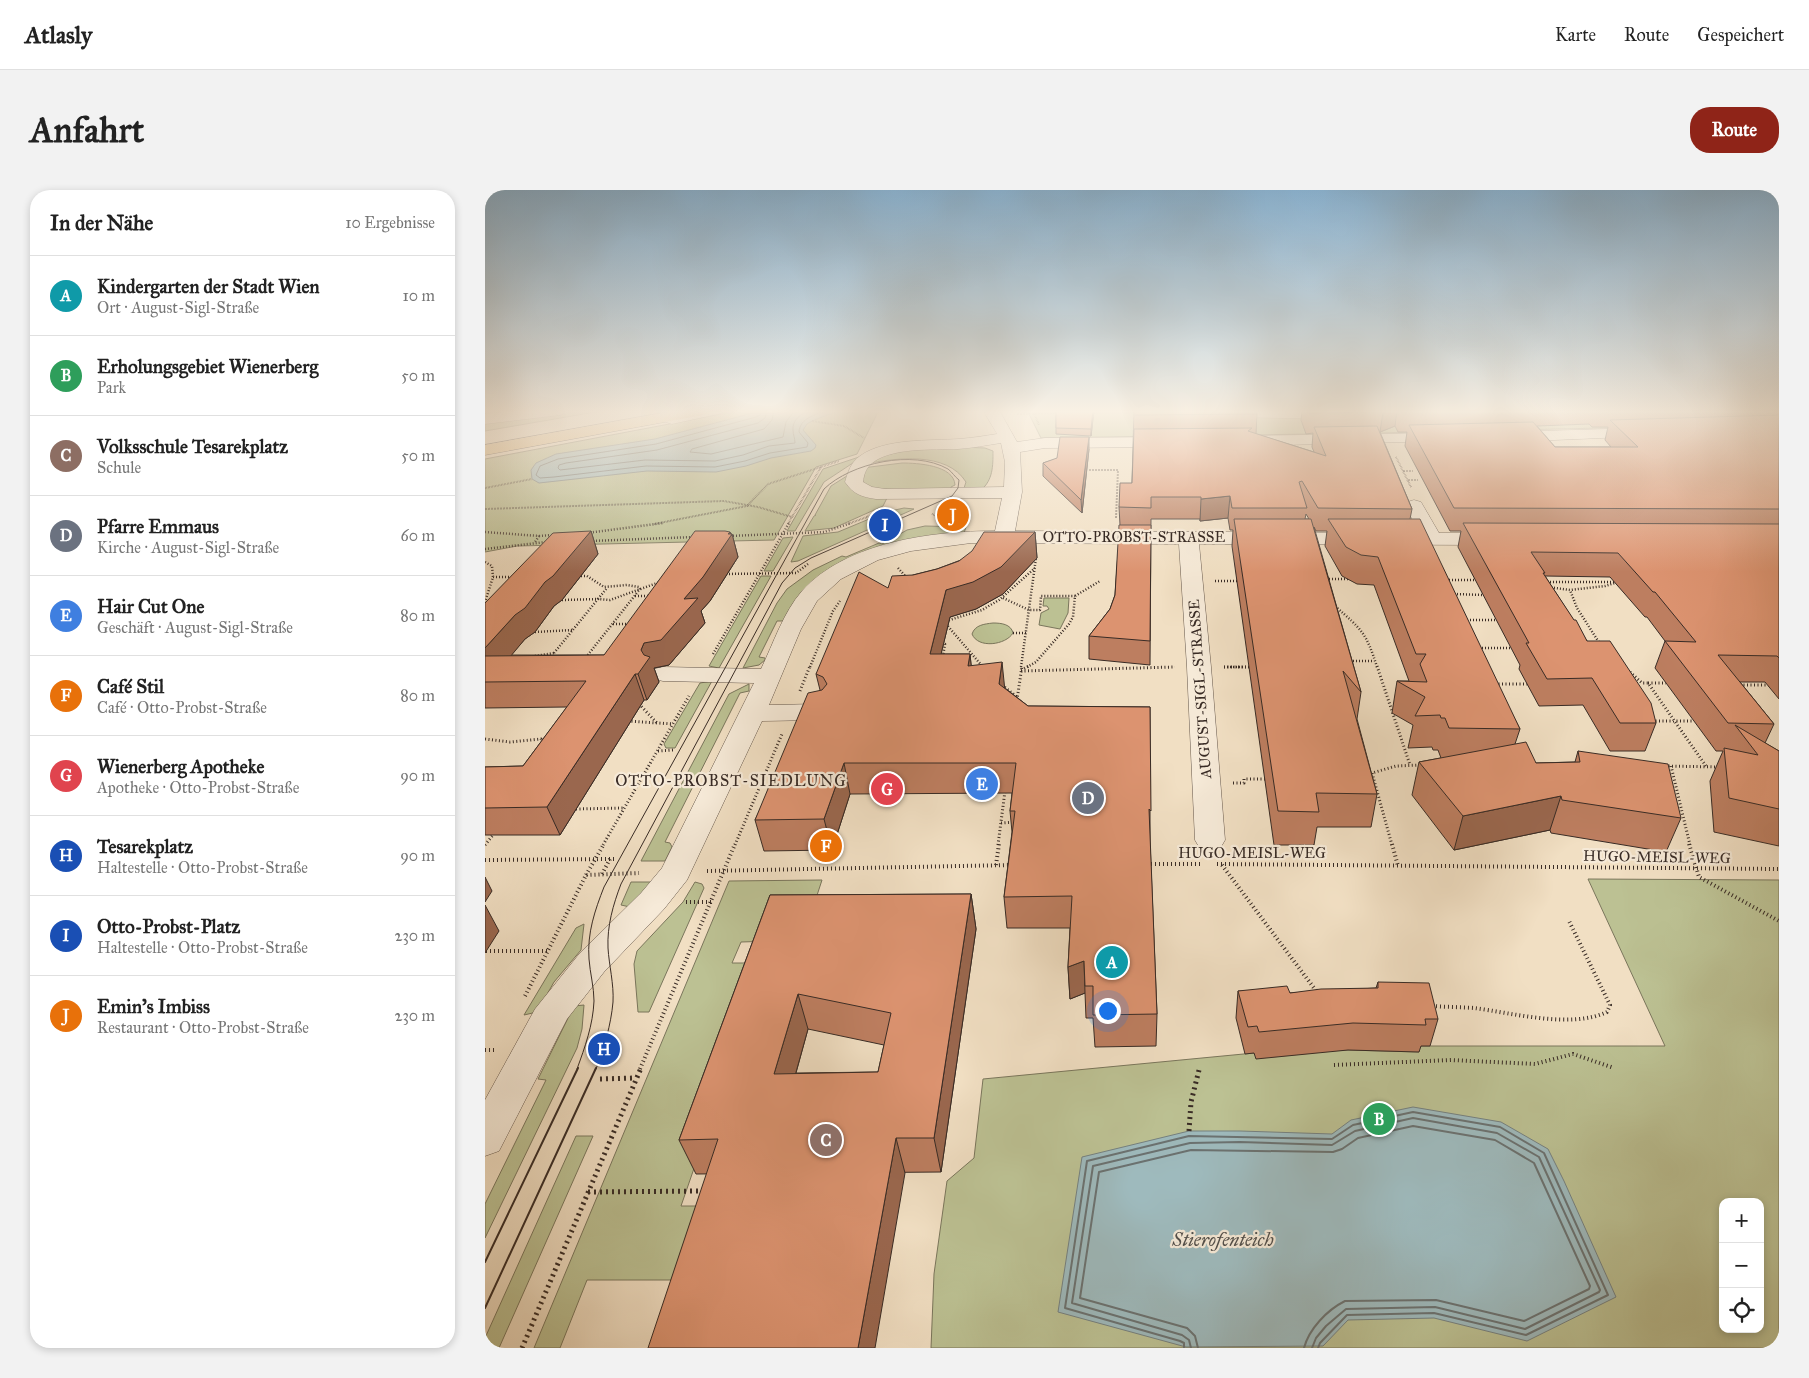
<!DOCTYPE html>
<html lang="de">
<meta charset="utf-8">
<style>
body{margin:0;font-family:"IM FELL Great Primer",serif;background:#f2f2f2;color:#222}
.controls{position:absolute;right:15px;bottom:15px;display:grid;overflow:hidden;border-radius:10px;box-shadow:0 2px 8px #0003}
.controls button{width:45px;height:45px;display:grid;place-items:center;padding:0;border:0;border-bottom:1px solid #e0e0e0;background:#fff;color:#222;font:25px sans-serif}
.you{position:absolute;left:622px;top:820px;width:18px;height:18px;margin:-12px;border:4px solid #fff;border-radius:50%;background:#1a73e8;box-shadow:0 0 0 8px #1a73e833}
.badge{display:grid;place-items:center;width:32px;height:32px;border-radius:50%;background:#8f2418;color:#fff;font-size:16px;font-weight:700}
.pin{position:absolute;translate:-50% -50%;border:2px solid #fff;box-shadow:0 1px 5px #0006}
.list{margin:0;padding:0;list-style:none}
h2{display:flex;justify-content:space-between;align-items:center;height:65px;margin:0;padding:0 20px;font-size:21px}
h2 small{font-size:16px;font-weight:400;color:#767676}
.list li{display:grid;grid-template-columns:32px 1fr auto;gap:15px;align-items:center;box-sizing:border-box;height:80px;padding:0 20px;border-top:1px solid #e0e0e0}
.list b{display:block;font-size:19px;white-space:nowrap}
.list p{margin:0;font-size:16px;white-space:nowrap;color:#767676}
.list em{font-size:16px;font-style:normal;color:#767676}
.icon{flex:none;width:28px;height:28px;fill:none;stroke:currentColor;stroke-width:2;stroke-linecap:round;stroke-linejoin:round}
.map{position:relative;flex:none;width:1294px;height:1158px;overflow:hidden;border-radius:20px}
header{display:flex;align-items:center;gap:30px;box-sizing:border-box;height:70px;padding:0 25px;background:#fff;border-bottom:1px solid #e0e0e0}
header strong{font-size:24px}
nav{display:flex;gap:28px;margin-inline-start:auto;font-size:18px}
.intro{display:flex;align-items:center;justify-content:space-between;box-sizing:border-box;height:120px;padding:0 30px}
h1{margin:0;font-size:35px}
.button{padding:12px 22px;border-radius:20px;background:#8f2418;color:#fff;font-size:18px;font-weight:700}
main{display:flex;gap:30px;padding:0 30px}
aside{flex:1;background:#fff;border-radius:20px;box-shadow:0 2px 8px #0003}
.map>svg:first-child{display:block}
</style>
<header>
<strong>Atlasly</strong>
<nav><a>Karte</a><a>Route</a><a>Gespeichert</a></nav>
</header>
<div class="intro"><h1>Anfahrt</h1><a class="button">Route</a></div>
<main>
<aside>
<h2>In der Nähe<small>10 Ergebnisse</small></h2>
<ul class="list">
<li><span class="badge" style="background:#0f9aa8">A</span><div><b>Kindergarten der Stadt Wien</b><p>Ort · August-Sigl-Straße</p></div><em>10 m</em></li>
<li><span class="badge" style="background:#2e9e5b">B</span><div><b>Erholungsgebiet Wienerberg</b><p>Park</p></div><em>50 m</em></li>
<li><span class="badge" style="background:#8d6e63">C</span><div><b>Volksschule Tesarekplatz</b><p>Schule</p></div><em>50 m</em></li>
<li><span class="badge" style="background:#6b7280">D</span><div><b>Pfarre Emmaus</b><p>Kirche · August-Sigl-Straße</p></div><em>60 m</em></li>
<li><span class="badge" style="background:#3f7fe0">E</span><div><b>Hair Cut One</b><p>Geschäft · August-Sigl-Straße</p></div><em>80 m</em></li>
<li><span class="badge" style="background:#e8710a">F</span><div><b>Café Stil</b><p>Café · Otto-Probst-Straße</p></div><em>80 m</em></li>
<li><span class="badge" style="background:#e0444e">G</span><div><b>Wienerberg Apotheke</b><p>Apotheke · Otto-Probst-Straße</p></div><em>90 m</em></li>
<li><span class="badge" style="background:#1a4fb4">H</span><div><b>Tesarekplatz</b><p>Haltestelle · Otto-Probst-Straße</p></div><em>90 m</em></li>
<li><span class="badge" style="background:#1a4fb4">I</span><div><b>Otto-Probst-Platz</b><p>Haltestelle · Otto-Probst-Straße</p></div><em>230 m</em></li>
<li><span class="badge" style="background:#e8710a">J</span><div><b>Emin's Imbiss</b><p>Restaurant · Otto-Probst-Straße</p></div><em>230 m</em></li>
</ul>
</aside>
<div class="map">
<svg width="1294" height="1158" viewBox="0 0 1294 1158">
<rect width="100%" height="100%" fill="#f1dfc3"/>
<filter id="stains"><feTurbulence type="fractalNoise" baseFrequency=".004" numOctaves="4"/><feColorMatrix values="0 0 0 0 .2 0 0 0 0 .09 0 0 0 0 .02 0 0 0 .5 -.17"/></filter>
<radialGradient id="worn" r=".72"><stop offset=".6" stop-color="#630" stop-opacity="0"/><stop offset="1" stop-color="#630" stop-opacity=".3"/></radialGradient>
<path fill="#bcc193" stroke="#7a765c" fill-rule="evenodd" d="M0 220H122L0 241Z
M258 220H394L372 264 331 277 289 350 32 356 0 362V269Z
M542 220H1294V234L895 243 556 248Z
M476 257 500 258 508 261C508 276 508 290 496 300L478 301 481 292C462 261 410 268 380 274 410 258 443 258 476 257Z
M380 265 339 292 310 341H302L338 279Z
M417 273C432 273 469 275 470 295L466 297V301L390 299 376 292 377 278Z
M365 284 363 296C372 307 389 306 402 308L398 316 349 338 320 341 329 326 331 325H330L346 296Z
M419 318 429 319 313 371 306 372 318 346 353 342 401 322Z
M440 336 481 337 479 343 390 360 298 431H292L274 467 280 468V470L274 475 258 478 292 413 302 399 328 380 357 366 361 367 394 353 397 354 422 340Z
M308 347 288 381H279L298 348Z
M276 386H286L234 478 224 476Z
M559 408H584L583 423 575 439 554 435 556 423 564 419 562 416H558Z
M508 433C516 433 526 434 528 443 521 455 493 459 487 444 490 435 499 434 508 433Z
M227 491 190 558H181L179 554 215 493Z
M264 494V501L255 503 180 652 185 653 187 657 180 671H156L244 504Z
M1103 689 1294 690V1158H446L449 1084 462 991 489 968 498 889 769 863 863 860 934 862 933 856H1180ZM1238 1012H1275V1139H1238Z
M337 690 321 739 288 751 256 752 247 773H280L196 1016H226L193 1090H102L75 1158H49L244 691Z
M146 692H169L145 717 136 715Z
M210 692 217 694 219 698 164 822H153L149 774 152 761 198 712Z
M99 734 96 760 69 792 52 822 39 825 91 738Z
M99 815 97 839 92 858 0 1048V1014L61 890 53 889 89 816Z
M91 946H108L14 1158H0V1148Z"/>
<path fill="#9ebabd" stroke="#758180" d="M279 220H355L327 231 322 234 318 240 331 255 330 258 326 261 286 268 261 276 231 282 162 281 54 293 47 289 46 280 51 273 71 264 170 249Z
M928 917 1016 932 1063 959 1079 991 1131 1107 1042 1151 949 1128 863 1130 838 1156 701 1157 573 1122 597 967 704 941H755L847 944 866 930Z"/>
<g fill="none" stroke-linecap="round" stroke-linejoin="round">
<path stroke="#6b7271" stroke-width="1" d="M276 220 275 225 271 227 171 254 73 269 55 276 51 285 55 288 69 287 161 276 230 277 260 271 285 263 322 257 323 253 314 242C315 228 330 225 342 220
M282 220 280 228 273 233 172 260 81 273 74 275 73 278 75 280 160 270 230 271 258 265 284 256 310 253C310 248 308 245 308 240 307 230 316 224 324 220
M289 220 287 230 279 239 207 259 205 262 226 264 298 247 301 232 310 220"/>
<path stroke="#6b7271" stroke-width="2" d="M699 1158V1153L695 1151 580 1118 602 971 704 946 847 949 868 935 928 922 1015 937 1059 963 1123 1105 1041 1145 949 1123 862 1125 835 1153 833 1158
M706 1158 704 1150 697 1145 587 1113 608 976 705 953 755 952 847 955 870 941 928 928 1012 943 1054 967 1115 1100 1114 1102 1040 1139 950 1117 861 1119 841 1136 831 1148 827 1158
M713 1158 710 1146 702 1138 595 1108 614 982 706 960 848 962 857 959 873 948 928 936 1010 950 1049 973 1105 1096 1104 1099 1039 1131 951 1110 860 1111C842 1120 824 1139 819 1158"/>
<defs>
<path id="minor" d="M36 220H83L80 223 75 225 0 234V224Z
M209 220H240L237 223 187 234 181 232 179 229 181 226Z
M498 220H514L532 252 560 248 685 247 691 249 693 252 691 255 685 257 560 258 535 262 537 302 530 341 935 343 920 316 922 312 929 310 936 312 954 343H1013L1020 345 1023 349 1020 353 1013 355 714 354 726 477 740 650 736 657 725 660 714 657 710 650 702 477 694 354 486 353 426 361 393 370 356 389 332 411 316 439 284 515 334 514 343 517 347 522 343 527 334 530 277 531 202 690 179 719 119 782 82 829 14 961 0 966V910L50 819 95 763 156 703 177 678 269 493 178 491 169 489 166 484 169 479 178 477 276 479C289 452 298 423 317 401 361 352 448 341 510 341L517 308 391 309C377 307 368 304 360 292 363 282 366 272 375 266 400 248 445 251 474 249 487 248 499 246 512 244ZM516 253 520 272 519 297 400 299 387 297 378 292C379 285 380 280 386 274 405 257 448 260 473 259 487 258 502 255 516 253Z
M736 220H856L861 224 858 227 853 229 742 227 737 225 734 222Z
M1158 238 1164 240 1166 243 1164 246 1023 252 1017 250 1015 247 1017 244 1023 242Z
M958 243 964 245 966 248 964 251 756 256 750 254 748 251 750 248 756 246Z"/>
<path id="highway" d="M193 220H226L223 223 218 225 0 265V255Z"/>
</defs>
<use href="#minor" stroke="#66584c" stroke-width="1"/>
<use href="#highway" stroke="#382b25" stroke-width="1"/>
<path stroke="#382b25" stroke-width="2" stroke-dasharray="0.5 1" stroke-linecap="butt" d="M549 223 554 235
M605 223 651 222
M532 224 574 223
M327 231 359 236 379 248
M911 267 926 297
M604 280H633L631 328
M918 281H928
M923 290H933
M0 298 47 289
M0 319 239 311 273 317 307 327
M447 324 459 329
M169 334 262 316 283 294 336 277
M303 334 336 277 354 271
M363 334 390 324"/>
<path stroke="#382b25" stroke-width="2.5" stroke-dasharray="1 2" stroke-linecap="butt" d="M0 342 54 346 50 352
M102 343 178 333
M54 346 68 345
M245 346 339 342 366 333
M105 351 209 347
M0 359 61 352
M0 372 7 376 8 387 0 412
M413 378 422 388
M238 384 311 383 323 374
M93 386H102L119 397 142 395 154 397 155 399 102 466
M8 387H29
M841 389H864
M961 390H990
M730 391H752
M1062 392H1133L1120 396 1085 400
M1063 397 1085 400 1092 418 1115 454
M969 404 998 405
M150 406H166
M518 408 544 420H555L556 406H590
M77 410 113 409 122 398
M850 416C877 440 881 442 892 477
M979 430H1011
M461 431 497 420 514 410 550 378
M128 434H144
M461 434 498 477
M50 442 88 440
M528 443H541
M457 453 460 454 458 466
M994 458H1026
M69 463 113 409 125 410 175 392
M228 464 304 333
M50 466 69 463
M865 471H889
M325 477 348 421 355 411
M536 477 551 368
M542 477 551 472 584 434 588 427 590 406 615 391
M739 477H764"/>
<path stroke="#382b25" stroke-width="3" stroke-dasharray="1 2.5" stroke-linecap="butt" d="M892 476 925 575
M739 477H764
M536 480 544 476
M536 481 690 477
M1145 482 1157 493H1163L1221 576
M1163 493H1181
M1010 494H1044
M517 495 532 507
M1255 495H1294
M315 501 325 476
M532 510 537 476
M154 514 172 533
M143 531 188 534
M1167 531H1209
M0 549 25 552 56 549 58 555
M173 561 189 560
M1180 576 1234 577
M1186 576 1205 655
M748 593H759V589H780
M91 619 139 618
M516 633 530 632
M0 655 8 645
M118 655 204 506
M250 655 297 544
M513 655 520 601
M907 655 887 583 911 576 936 575"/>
<path stroke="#382b25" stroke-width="4" stroke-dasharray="1 3" stroke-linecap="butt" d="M907 654 913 676
M1204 654 1214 687 1294 731
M0 670 129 669
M662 674H718
M732 674 1294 679
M511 675 514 654
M737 675 832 802
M222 681 526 675
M117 684 125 669
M101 685 119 654
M201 712H226
M1 761H63
M40 806 101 685 154 683
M947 816C961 817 975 817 989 818 1028 823 1086 839 1122 822L1125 815 1084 731
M0 860H11
M849 875 966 870 1050 874 1088 864 1129 878
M155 879 250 654"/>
<path stroke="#382b25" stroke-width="5" stroke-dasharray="2 4" stroke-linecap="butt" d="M115 889 151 888
M704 941 706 912 714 880
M103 1002 219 1001
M37 1158 156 878"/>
<use href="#minor" fill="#f6ead8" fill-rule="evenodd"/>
<use href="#highway" fill="#e8c082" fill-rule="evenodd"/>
<path stroke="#382b25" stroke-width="1" d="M92 879C100 857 108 835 109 811 109 797 105 783 104 769 102 743 110 720 119 697L339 299C366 273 428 259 463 279 467 282 470 287 474 290L473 298 467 306 326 368 310 378 297 393 136 694C128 715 122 736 123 758 124 775 129 794 128 812 126 835 119 858 111 879"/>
<path stroke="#382b25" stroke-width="2" d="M0 1072 93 878
M0 1118 111 878"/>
</g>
<path fill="#bd7e60" stroke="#382b25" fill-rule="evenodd" d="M554 220H609L606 246 571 244V220Z
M649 220 772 224 771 244 829 262 827 257 828 243 821 244 816 230 817 220H1294V509L1280 492H1255L1289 534 1280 553 1294 561V656L1229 642 1225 591 1238 561H1231L1170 478 1180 451 1162 427H1160L1125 387 1060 386 1102 451 1171 533 1160 561H1125L1098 515 1054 516 1034 479 1035 475 973 357 976 341H965L920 256 922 242H913L910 236 895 242 927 319 925 329 1035 539 1030 554 1051 573 1090 572 1093 561 1196 628 1181 662 1066 643 1065 640 969 660 927 605 934 572 956 568 953 560H948L947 557 923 558 928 535 907 523 912 491H924L889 395 872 394 857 386 840 356 842 341H831L829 337 876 502 872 529 892 604 886 637H832L829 655H789L747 356 748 340H745L743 328 715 331V329H666L665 475 604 469V446L625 419 630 405 635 335 634 317 647 293ZM1104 234 1107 237H1123L1120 250 1126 257H1070L1052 236ZM821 324 824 329H820Z
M604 259 597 323 558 286V273Z
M106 341 113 364 77 410 69 416 50 442 40 449 26 465H119L245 342 246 344H247L253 367 225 411 216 421 220 433 184 475 169 478 174 492 162 510H159L75 645H0V577L38 576 82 517 0 518V413Z
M550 342 552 368 518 404 491 419 465 427 456 464H485L486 475 520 498 543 516 665 517V651L672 824 671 856 610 857 608 828H601L600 803 585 809 583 777 585 738H522L519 707 527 642 525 621 527 603 365 604 347 660 279 661 270 630 335 500 331 484 403 398 428 385 452 379Z
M486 704 491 739 456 982 211 984 194 950 285 705ZM323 839 399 855 393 882 311 883Z
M893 792 953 829 945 856H936L934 862 863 860 771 869 769 863 760 864 751 828 753 801 805 803 891 798Z"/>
<path fill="#9a674e" stroke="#382b25" d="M608 220H609L606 246V239Z
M902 220H912L910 236 895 242 898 222Z
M604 247V259L597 323 596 310Z
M745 306 743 328 715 331 716 309Z
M106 341 113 364 77 410 69 416 50 442 40 449 5 491 0 481V458Z
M245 342 246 346 247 344 253 367 225 411 216 421 220 433 184 475 169 478 174 492 162 510 153 484 156 460 159 453 199 409Z
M550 342 552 368 518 404 491 419 465 427 449 493 445 464 461 400Z
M485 464 488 493 483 476Z
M517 472 520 501 514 494Z
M150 484 159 510 75 645 62 617Z
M359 573 365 604 347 660 339 629Z
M1076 606 1065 640 969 660 978 626Z
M0 687 7 701 0 712Z
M486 704 491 739 456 982 449 948Z
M0 715 14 741 0 763Z
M599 771 600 803 585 809 583 777Z
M313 804 323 839 301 918 289 884Z
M411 948 420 983 390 1158H373Z"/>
<path fill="#dc9370" stroke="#382b25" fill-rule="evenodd" d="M571 220H608L606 239 571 238Z
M649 220H771L772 224 649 225Z
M822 220H902L898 222 823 223Z
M916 220H977L916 222Z
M1294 225V319L969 318 924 235 1048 232 1070 257H1153L1125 230Z
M892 236 927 319 833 318 817 291 814 292 822 318H747L745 306 716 309V307H666V318L634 317 635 293H647L649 239 767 238 763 241 841 266 829 237Z
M575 247H604L596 310 558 273 572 268Z
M749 329H826L876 502 858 481 892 604 831 603 834 622 793 621Z
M843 329H935L1035 539 964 538 960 528H956L955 525 930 526 940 507 912 491 942 492 935 474 941 464H931L893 367 876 365 861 357Z
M978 333 1294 334V468L1292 466 1233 465 1289 534 1243 533 1180 451 1211 452 1170 402H1168L1133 363 1046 362 1060 383H1058L1089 430H1091L1102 451H1125L1166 513 1171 533H1135L1107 488 1062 489 1041 453H1044Z
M634 335H666L665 451 604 446 625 419 630 405Z
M106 341 68 386 60 392 40 418 30 425 0 458V413L68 343Z
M210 341H240L245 342 243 344H247L218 387 199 409 213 408 176 450 159 453 156 460 159 465 165 467 153 484H150L62 617 0 618V577L38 576 101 491 0 492V466L119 465Z
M499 342H550L516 377 488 392 461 400 445 464H485L483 476 517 472 514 494 543 516 665 517 666 621 664 619 672 824 608 825V796H600L599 771 583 777 587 706 519 707 530 621H525L531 573H359L339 629 270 630 323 503 337 500 342 494 338 487 331 484 374 382 403 398 407 386 428 385 452 379 474 371 487 361Z
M1250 535 1294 561V619L1244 608 1239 558 1273 565Z
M1041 552 1051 573 1095 572 1093 561 1183 574 1196 628 1077 610 1076 606 978 626 934 572Z
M486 704 449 948H411L373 1158H163L233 949 194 950 285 705ZM313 804 406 823 393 882 289 884Z
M893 792 944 793 953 829H940L941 835 868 833 774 842 772 836 763 837 753 801 802 796 805 803 836 799 893 798Z"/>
<linearGradient id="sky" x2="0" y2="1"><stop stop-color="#8ab6d7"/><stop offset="0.58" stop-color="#f9f1e4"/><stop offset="1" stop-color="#f9f1e4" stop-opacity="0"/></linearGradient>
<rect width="1294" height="382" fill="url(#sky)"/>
<g text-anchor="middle" stroke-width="4.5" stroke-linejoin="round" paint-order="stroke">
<g font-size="15" fill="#382b25" stroke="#f6ead8">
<text x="649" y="352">OTTO-PROBST-STRASSE</text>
<text transform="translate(715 499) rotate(-94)" y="5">AUGUST-SIGL-STRASSE</text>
<text x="767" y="668">HUGO-MEISL-WEG</text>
<text transform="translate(1172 667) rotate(1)" y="5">HUGO-MEISL-WEG</text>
</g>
<g font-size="16" letter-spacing="1" fill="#382b25" stroke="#f6ead8">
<text x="246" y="596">OTTO-PROBST-SIEDLUNG</text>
</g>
<g font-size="19" font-style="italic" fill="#524f4b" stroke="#f6ead8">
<text x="738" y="1056">Stierofenteich</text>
</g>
</g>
<rect width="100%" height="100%" filter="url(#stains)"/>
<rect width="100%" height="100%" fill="url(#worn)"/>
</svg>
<div class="controls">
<button>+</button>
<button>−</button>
<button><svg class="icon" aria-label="locate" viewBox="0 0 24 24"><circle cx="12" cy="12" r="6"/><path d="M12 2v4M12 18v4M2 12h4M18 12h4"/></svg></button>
</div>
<div class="you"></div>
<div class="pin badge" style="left:627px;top:772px;background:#0f9aa8">A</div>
<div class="pin badge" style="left:894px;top:929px;background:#2e9e5b">B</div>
<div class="pin badge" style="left:341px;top:950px;background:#8d6e63">C</div>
<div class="pin badge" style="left:603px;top:608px;background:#6b7280">D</div>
<div class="pin badge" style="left:497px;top:594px;background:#3f7fe0">E</div>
<div class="pin badge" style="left:341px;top:656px;background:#e8710a">F</div>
<div class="pin badge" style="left:402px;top:599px;background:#e0444e">G</div>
<div class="pin badge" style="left:119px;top:859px;background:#1a4fb4">H</div>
<div class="pin badge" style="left:400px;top:335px;background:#1a4fb4">I</div>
<div class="pin badge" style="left:468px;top:325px;background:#e8710a">J</div>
</div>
</main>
